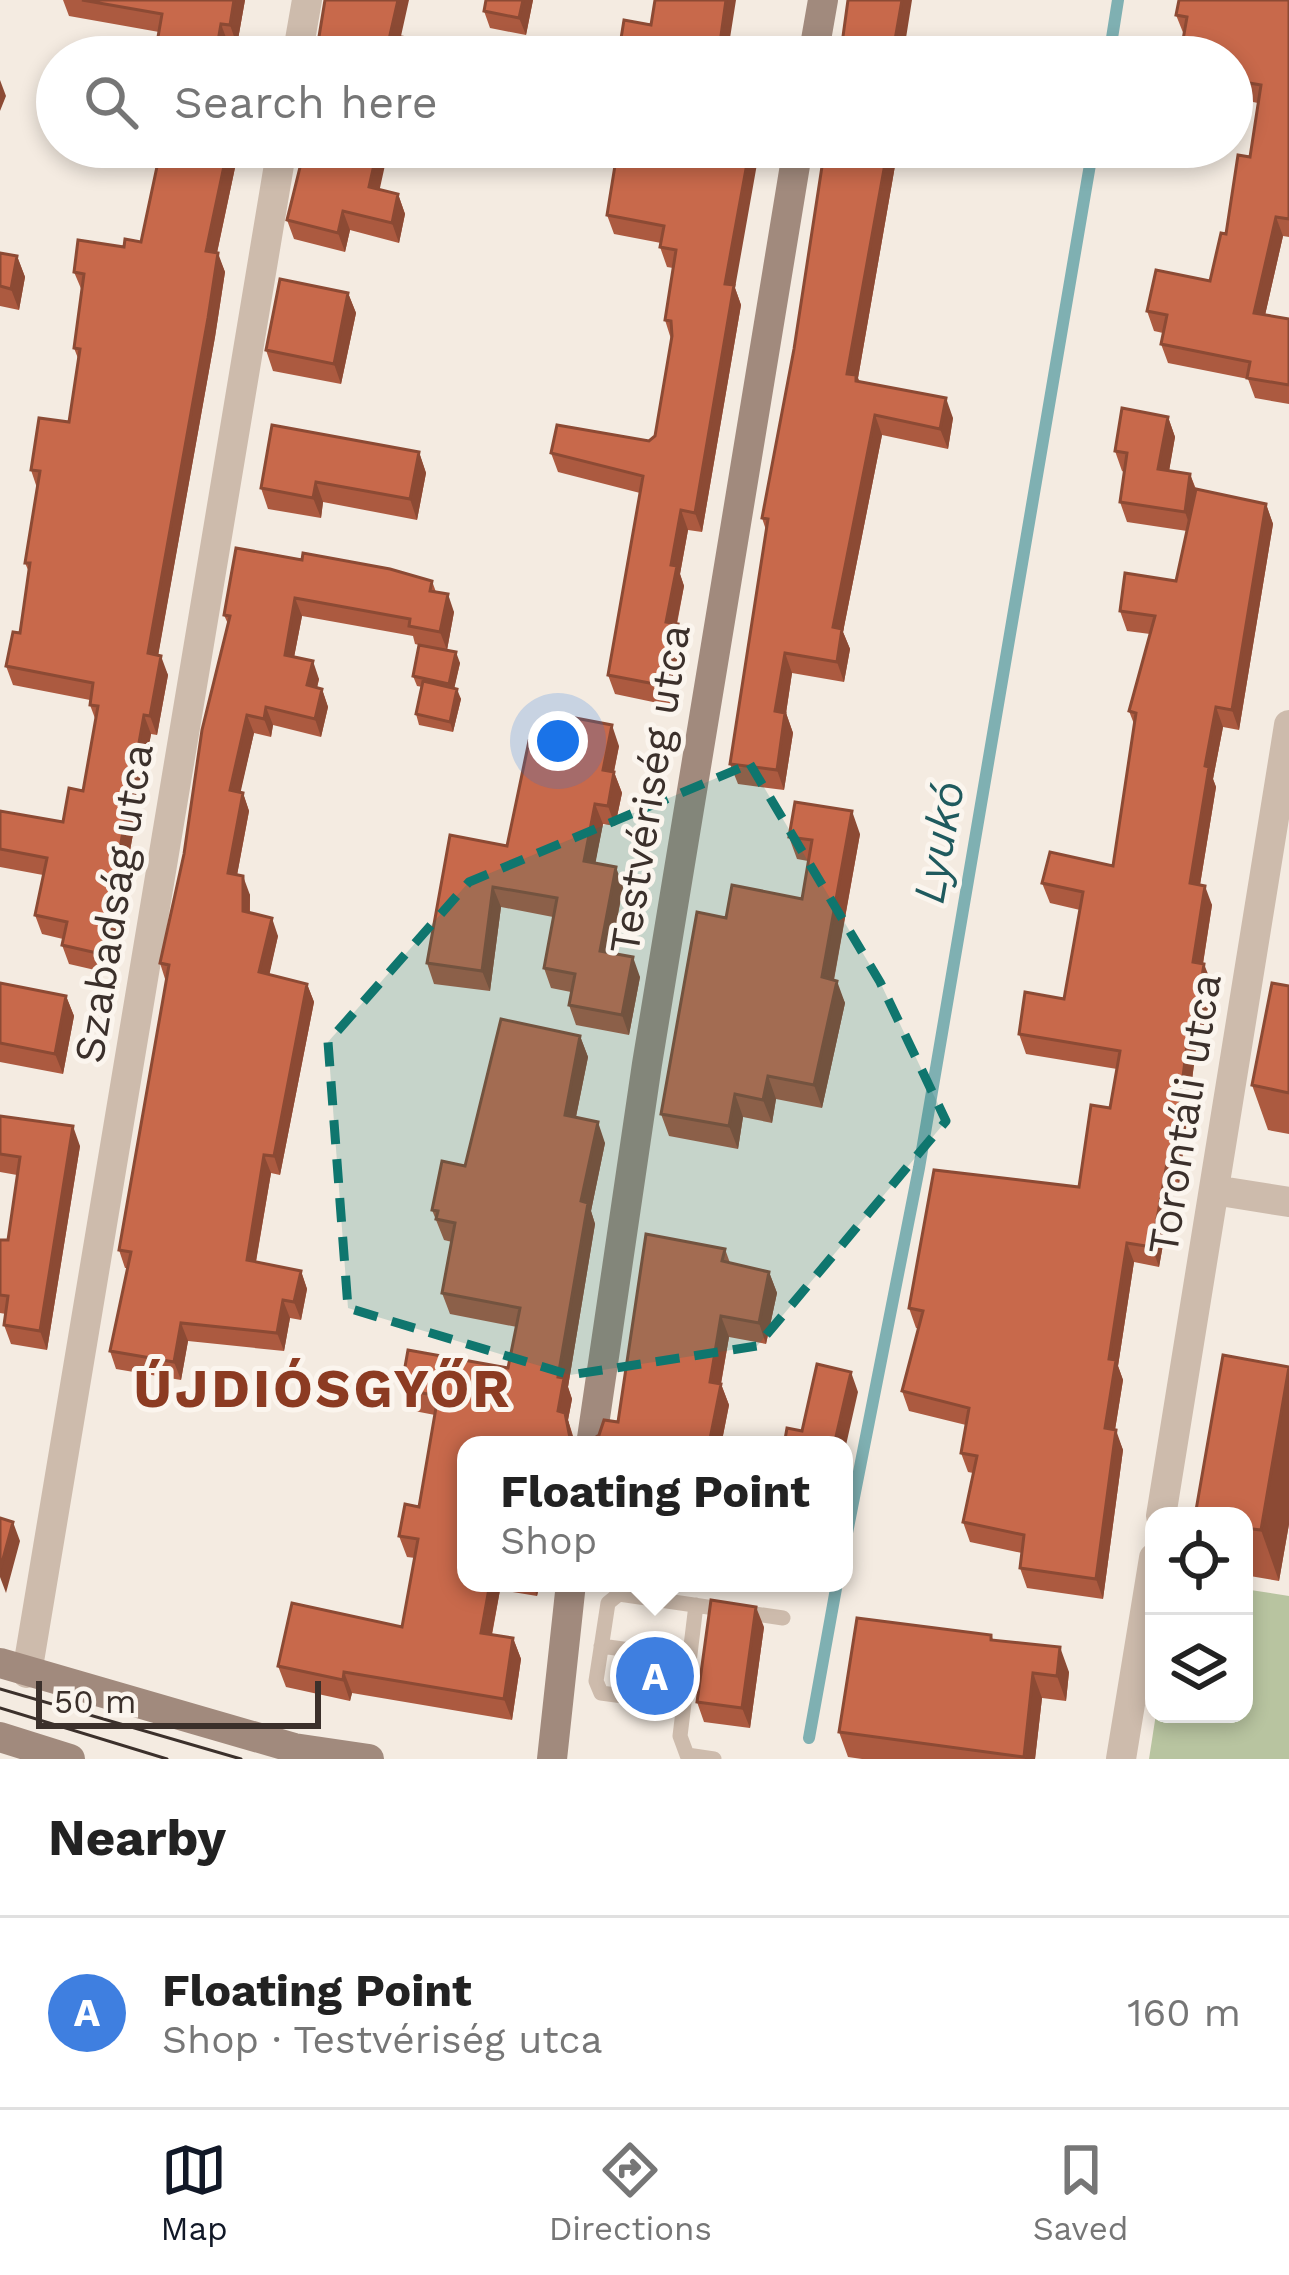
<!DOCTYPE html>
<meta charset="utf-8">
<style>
body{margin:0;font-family:"Work Sans",sans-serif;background:#f6f6f6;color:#222}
.controls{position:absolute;right:36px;bottom:36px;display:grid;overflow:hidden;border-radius:24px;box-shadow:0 6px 18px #0003}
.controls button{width:108px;height:108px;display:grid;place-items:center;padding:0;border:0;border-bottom:3px solid #e0e0e0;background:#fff;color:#222;font:60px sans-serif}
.scale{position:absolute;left:36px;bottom:30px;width:285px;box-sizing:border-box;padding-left:12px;border:6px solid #3b302b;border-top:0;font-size:33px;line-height:42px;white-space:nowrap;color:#3b302b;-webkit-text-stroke:9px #fbf5ee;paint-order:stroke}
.you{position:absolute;left:558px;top:741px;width:42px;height:42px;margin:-30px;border:9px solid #fff;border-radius:50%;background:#1a73e8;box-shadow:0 0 0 18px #1a73e833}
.badge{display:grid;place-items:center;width:78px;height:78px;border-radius:50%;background:#111827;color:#fff;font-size:39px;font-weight:700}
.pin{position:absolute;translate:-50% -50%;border:6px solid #fff;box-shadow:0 3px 12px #0006}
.popup{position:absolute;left:457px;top:1436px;width:396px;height:156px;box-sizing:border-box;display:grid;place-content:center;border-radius:24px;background:#fff;filter:drop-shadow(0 3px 9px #0005);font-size:39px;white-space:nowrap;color:#767676}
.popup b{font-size:45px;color:#222}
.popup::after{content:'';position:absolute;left:50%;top:100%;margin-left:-24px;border:24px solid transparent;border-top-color:#fff}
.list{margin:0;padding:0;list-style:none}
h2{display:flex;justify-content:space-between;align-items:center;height:156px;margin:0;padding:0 48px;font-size:51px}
h2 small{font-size:39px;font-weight:400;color:#767676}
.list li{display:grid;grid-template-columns:78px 1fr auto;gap:36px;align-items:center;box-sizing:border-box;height:192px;padding:0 48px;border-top:3px solid #e0e0e0}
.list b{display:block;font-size:45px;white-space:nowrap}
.list p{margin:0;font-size:39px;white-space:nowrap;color:#767676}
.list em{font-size:39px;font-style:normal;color:#767676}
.icon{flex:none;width:66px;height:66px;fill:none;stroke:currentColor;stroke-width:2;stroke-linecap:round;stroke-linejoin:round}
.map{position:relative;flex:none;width:1289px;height:1759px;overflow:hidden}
.search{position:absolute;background:#fff;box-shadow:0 6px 18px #0003;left:36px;right:36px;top:36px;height:132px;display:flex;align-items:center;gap:30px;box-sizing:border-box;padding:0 42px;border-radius:66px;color:#767676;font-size:45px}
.sheet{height:348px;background:#fff}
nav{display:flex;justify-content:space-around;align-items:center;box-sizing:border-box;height:168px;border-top:3px solid #e0e0e0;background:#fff;font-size:33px;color:#767676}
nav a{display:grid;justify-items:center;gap:6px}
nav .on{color:#111827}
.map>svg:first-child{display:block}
</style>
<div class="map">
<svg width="1289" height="1759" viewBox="0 0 1289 1759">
<rect width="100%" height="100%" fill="#f4ebe1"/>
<path fill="#b8c4a0" d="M1244 1589 1289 1596V1759H1149L1156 1714H1244Z"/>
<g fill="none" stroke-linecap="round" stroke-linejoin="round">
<path stroke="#7fb0b2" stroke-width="12" d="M1109 57 1118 0
M844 1548 919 1168 1093 147
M809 1738 837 1583"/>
<path stroke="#cdbbac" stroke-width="15" d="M696 1605 680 1736 687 1755 714 1759
M601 1646 688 1658
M682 1704 601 1693 596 1681 608 1603 619 1594 783 1618"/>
<path stroke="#cdbbac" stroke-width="30" d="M297 57 307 0
M1214 1190 1289 1202
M1161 1516 1289 725
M27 1673 282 147
M1121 1759 1154 1558"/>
<path stroke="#a18a7d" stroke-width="30" d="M813 57 823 0
M591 1445 647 1064 798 147
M0 1663 294 1748 369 1759
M0 1737 70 1759
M552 1759 571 1583"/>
<path stroke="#3b302b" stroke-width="3" d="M0 1689 241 1759
M0 1708 167 1759"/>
</g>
<path fill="#ac5a40" d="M63 0H245L237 45 228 43 225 57H165L158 37 159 32 69 16Z
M486 0H533L526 35 490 28 484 11Z
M1289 0V237L1283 236 1265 315 1289 319V404L1255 398 1248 379 1168 363 1161 344 1163 333 1154 331 1147 311 1210 281 1250 157 1258 103 1232 98V57L1184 35 1176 15Z
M618 147 735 288 741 305 702 532 688 530 680 574 684 586 677 624 685 644 672 706 615 694 608 675 640 493 558 472 551 453 649 441 655 436 671 339 665 320 673 268 667 267 660 247 661 243 614 234 607 215Z
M896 160 858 378 859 381 953 418 948 449 882 435 843 632 850 649 844 682 792 673 786 713 793 733 784 790 738 784 730 764 766 530 762 518 794 349Z
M236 163 217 253 225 272 215 337 158 655 168 675 157 735 151 734 108 973 69 964 62 945 63 939 42 934 35 915 43 875 0 867V811L63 822 83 791 96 721 90 705V700L13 685 6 666 20 633 29 572 25 563 37 488 31 470 69 422 79 361 74 348 82 291 74 272 124 247 141 242Z
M380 190 398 194 405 214 399 243 350 230 345 252 294 239 287 220Z
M0 253 17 256 25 277 19 310 0 306Z
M348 293 356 313 341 384 273 371 266 350Z
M1168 417 1175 437 1169 470 1190 474 1196 489 1266 504 1273 524 1239 730 1223 727 1213 779 1216 787 1200 885 1212 905 1203 964 1212 984 1202 1041 1197 1040 1179 1184 1174 1183 1159 1267 1134 1262 1118 1366 1123 1380 1115 1430 1123 1450 1103 1599 1027 1588 1020 1568 1022 1553 970 1542 963 1522 973 1473 968 1472 961 1453 966 1425 909 1411 902 1391 919 1329 916 1328 909 1308 1079 1187 1110 1108 1117 1069 1026 1054 1019 1034 1064 999 1080 910 1050 903 1042 883 1113 866 1134 724 1129 711 1150 634 1127 631 1120 611 1176 581 1187 531 1127 522 1120 502 1124 472 1122 471 1115 451Z
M419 452 426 473 417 520 323 502 321 518 268 509 261 488Z
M302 560 432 581 436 592 454 612 447 650 460 663 454 688 461 699 453 732 419 725 416 714 422 687 417 686 413 676 419 645 415 644 413 636 302 616 294 657 319 679 317 688 322 689 328 707 321 737 273 725 271 737 254 733 240 792 243 793 249 811 237 875 250 895V913L278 936 269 974 307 984 314 1002 280 1175 271 1173 256 1262 301 1271 307 1289 301 1320 290 1318 284 1351 188 1341 181 1380 116 1369 110 1351 128 1268H125L119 1250 166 982 160 963 184 854 228 624 224 615Z
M559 746H619L614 772 622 793 615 826 603 824 595 863 623 887 611 953 640 977 629 1035 576 1025 569 1005 571 992 551 988 544 968 553 917 501 907 490 991 434 984 427 963 507 846Z
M860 834 834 980 845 1003 822 1108 776 1099 772 1123 743 1117 738 1149 669 1136 661 1114 726 918 802 899 808 861 797 859 789 837Z
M0 983 66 996 74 1016 63 1074 0 1062Z
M1289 986V1134L1268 1130 1252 1085Z
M580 1036 588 1057 576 1117 605 1143 591 1211 595 1224 568 1387 572 1399 568 1420 574 1439 589 1442 618 1422 725 1249 730 1263 769 1272 777 1293 766 1344 729 1337 721 1384 729 1405 722 1441 466 1445V1583H540L537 1596 500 1590 492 1635 513 1638 521 1659 512 1720 352 1693 350 1701 286 1687 278 1666 402 1627 415 1558 407 1557 399 1536 419 1507 435 1415 409 1410 401 1389 508 1368 517 1327 450 1314 442 1293 452 1242 444 1240 432 1210 465 1166Z
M0 1116 80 1146 47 1350 11 1344 4 1325 6 1314 0 1313V1240H8L17 1175 0 1172Z
M1289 1367V1524L1279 1581 1244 1575V1516Z
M764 1627 750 1728 704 1722 697 1702Z
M991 1635 993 1640 1069 1672 1066 1701 1042 1698 1035 1759H862L848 1757 839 1732Z"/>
<path fill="#8c4a34" d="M234 0H245L237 45 230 25Z
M398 0H409L397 54 390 35Z
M523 0H533L526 35 519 18Z
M726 0H736L727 57H718Z
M902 0H912L903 57H892Z
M221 24 228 43 225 57H220L217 47Z
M418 40 424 57H414Z
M0 80 6 96 0 111Z
M228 147 236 163 213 271 206 251Z
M378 147H389L376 206 369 187Z
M750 147H760L735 288 741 305 702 532 695 513 725 284Z
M883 147H892L896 160 858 378 864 395 847 374Z
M398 194 405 214 399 243 392 223Z
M343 211 350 230 345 252 338 233Z
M1276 217 1283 236 1261 333 1254 313Z
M218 253 225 272 215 337 155 673 148 653Z
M17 256 25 277 19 310 11 289Z
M348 293 356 313 341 384 334 364Z
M946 398 953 418 948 449 940 429Z
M875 415 882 435 843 632 850 649 844 682 837 662 833 627Z
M1168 417 1175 437 1166 489 1158 469Z
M419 452 426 473 417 520 410 499Z
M1190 474 1197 494 1192 532 1185 512Z
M316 482 323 502 321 518 313 498Z
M1266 504 1273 524 1239 730 1232 710Z
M681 510 688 530 680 574 684 586 673 641 666 622 671 565Z
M448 594 454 612 447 650 440 632Z
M295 598 302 616 291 673 285 655Z
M678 624 685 644 672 706 665 686Z
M456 652 460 663 453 694 449 684Z
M785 653 792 673 786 713 793 733 784 790 777 770 775 711Z
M161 656 168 675 157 735 150 716Z
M313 661 319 679 313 703 307 685Z
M322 689 328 707 321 737 315 719Z
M457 689 461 699 453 732 450 722Z
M266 707 273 725 271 737 264 719Z
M1216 707 1223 727 1213 779 1216 787 1197 903 1190 883 1205 766Z
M144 715 151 734 108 973 101 954Z
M247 715 254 733 237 808 230 790Z
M612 725 619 746 610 790 603 770Z
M614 772 622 793 615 826 608 806Z
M243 793 249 811 234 891 228 873Z
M595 804 603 824 592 881 584 861Z
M852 811 860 834 830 1000 822 977Z
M616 867 623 887 607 971 600 951Z
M243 876 250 895 249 930 243 911Z
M1205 886 1212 905 1200 982 1193 962Z
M493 887 501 907 490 991 482 971Z
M272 918 278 936 266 990 259 972Z
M633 957 640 977 629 1035 622 1015Z
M1204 964 1212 984 1202 1041 1195 1022Z
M837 981 845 1003 822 1108 814 1085Z
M307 984 314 1002 280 1175 274 1156Z
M66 996 74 1016 63 1074 55 1054Z
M1190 1021 1197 1040 1179 1184 1172 1164Z
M580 1036 588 1057 572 1136 565 1115Z
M768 1076 776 1099 772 1123 763 1100Z
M735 1094 743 1117 738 1149 729 1126Z
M598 1122 605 1143 591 1211 595 1224 568 1387 572 1399 568 1420 575 1445H573L558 1411V1377L581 1201Z
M73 1126 80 1146 47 1350 40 1331Z
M264 1155 271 1173 253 1278 247 1260Z
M1167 1163 1174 1183 1159 1267 1152 1247Z
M1127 1243 1134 1262 1118 1366 1123 1380 1112 1448 1105 1428 1109 1359Z
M301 1271 307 1289 301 1320 294 1302Z
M769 1272 777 1293 766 1344 759 1323Z
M283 1300 290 1318 284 1351 277 1333Z
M721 1316 729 1337 718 1400 721 1384 729 1405 721 1445 710 1439V1382Z
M181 1323 188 1341 181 1380 174 1362Z
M1289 1367V1524L1279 1581 1261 1530Z
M851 1372 858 1392 844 1454V1445H834Z
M1116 1430 1123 1450 1103 1599 1096 1579Z
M13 1522 20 1541 6 1593 0 1577V1570Z
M490 1583H498L500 1590 488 1654 481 1633Z
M532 1583H540L537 1596Z
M756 1607 764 1627 750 1728 742 1708Z
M513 1638 521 1659 512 1720 504 1699Z
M1060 1647 1069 1672 1066 1701 1057 1676Z
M344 1672 352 1693 350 1701 343 1680Z
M1033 1673 1042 1698 1035 1759H1025Z"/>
<path fill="#c8694b" stroke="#8c4a34" stroke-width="3" d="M82 0H234L230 25 221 24 217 47 158 37 162 14Z
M325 0H398L390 35 418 40 414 57H327L328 52 317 49Z
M486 0H523L519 18 484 11Z
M655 0H726L718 57H618L624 20 651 25Z
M848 0H902L892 57H834L835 50 841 51Z
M1179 0H1289V219L1276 217 1254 313 1289 319V385L1247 378 1250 362 1161 344 1167 315 1147 311 1156 270 1210 281 1221 233 1226 234 1238 155 1250 157 1261 85 1232 80V57H1180L1187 17 1176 15Z
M168 147H228L206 251 218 253 208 318 148 653 161 656 150 716 144 715 101 954 62 945 67 922 35 915 47 858 0 849V811L63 822 69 788 83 791 98 706 90 705 93 683 6 666 13 632 20 633 30 563H25L40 471 31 470 39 418 69 422 80 349 74 348 84 274 74 272 78 240 124 247 125 239 141 242 158 162 164 163Z
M305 147H378L369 187 398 194 392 223 343 211 338 233 287 220Z
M618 147H750L725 284 734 285 695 513 681 510 671 565 677 566 666 622 678 624 665 686 608 675 643 476 551 453 557 425 649 441 655 436 672 336 671 321 665 320 676 250 660 247 664 226 607 215Z
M825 147H888L847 374 856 375V381L946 398 940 429 875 415 833 627 842 629 837 662 785 653 775 711 785 713 777 770 730 764 768 519 762 518 794 349Z
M0 253 17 256 11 289 0 286Z
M280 279 348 293 334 364 266 350Z
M1122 408 1168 417 1158 469 1190 474 1185 512 1120 502 1127 453 1115 451Z
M272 425 419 452 410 499 316 482 313 498 261 488Z
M1196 489 1266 504 1232 710 1216 707 1205 766 1209 767 1190 883 1205 886 1193 962 1204 964 1195 1022 1190 1021 1172 1164 1167 1163 1152 1247 1127 1243 1109 1359 1116 1360 1105 1428 1116 1430 1096 1579 1020 1568 1024 1535 963 1522 977 1456 961 1453 969 1408 902 1391 923 1311 909 1308 934 1170 1079 1187 1091 1105 1110 1108 1120 1051 1019 1034 1025 992 1064 999 1083 892 1042 883 1050 852 1113 866 1136 713 1129 711 1155 616 1120 611 1125 573 1176 581Z
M236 548 302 560 303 553 390 569 432 581 430 591 448 594 440 632 409 626 410 619 295 598 285 655 313 661 307 685 322 689 315 719 266 707 264 719 247 715 230 790 243 793 228 873 243 876V911L272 918 259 972 307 984 274 1156 264 1155 247 1260 301 1271 294 1302 283 1300 277 1333 181 1323 174 1362 110 1351 131 1252 119 1250 169 965 160 963 184 854 202 730 230 616 224 615Z
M419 645 456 652 449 684 413 676Z
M423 681 457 689 450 722 416 714Z
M565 716 612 725 603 770 614 772 608 806 595 804 584 861 616 867 600 951 633 957 622 1015 569 1005 575 974 544 968 557 898 493 887 482 971 427 963 450 835 507 846 529 741 559 746Z
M795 802 852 811 822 977 837 981 814 1085 768 1076 763 1100 735 1094 729 1126 661 1114 697 912 726 918 732 885 802 899 812 840 789 837Z
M0 983 66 996 55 1054 0 1043Z
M1272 983 1289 986V1093L1252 1085Z
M501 1019 580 1036 565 1115 598 1122 581 1201 588 1203 558 1377 564 1378 558 1411 565 1413 570 1438 589 1442 599 1435 604 1420 618 1422 646 1234 725 1249 722 1261 769 1272 759 1323 721 1316 710 1382 721 1384 710 1439 735 1443V1445H466V1583H490L481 1633 513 1638 504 1699 344 1672 343 1680 278 1666 292 1603 402 1627 418 1539 399 1536 405 1504 419 1507 438 1396 401 1389 408 1350 508 1368 520 1308 442 1293 455 1223 436 1219 438 1211 432 1210 442 1161 465 1166Z
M0 1116 73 1126 40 1331 4 1325 8 1296 0 1295V1240H8L20 1157 0 1154Z
M1223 1355 1289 1367 1261 1530 1244 1528V1516H1195Z
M817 1364 851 1372 834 1445H784L787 1428 802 1431Z
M0 1518 13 1522 0 1570Z
M711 1600 756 1607 742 1708 697 1702Z
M857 1618 991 1635V1640L1060 1647 1057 1676 1033 1673 1024 1757 839 1732Z"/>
<path fill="#0f766e" fill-opacity="0.2" stroke="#0f766e" stroke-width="9" stroke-dasharray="24 15" stroke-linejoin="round" d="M750 764 880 982 946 1121 757 1346 570 1375 348 1308 328 1042 469 882Z"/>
<g text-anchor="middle" stroke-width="10" stroke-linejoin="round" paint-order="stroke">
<g font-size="42" fill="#3b302b" stroke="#fbf5ee">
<text transform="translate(649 789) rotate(-81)" y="15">Testvériség utca</text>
<text transform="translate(113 903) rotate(-81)" y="15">Szabadság utca</text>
<text transform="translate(1184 1114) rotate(-81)" y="15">Torontáli utca</text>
</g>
<g font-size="45" font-style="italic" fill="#1f5a5e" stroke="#fbf5ee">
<text transform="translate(938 842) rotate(-80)" y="16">Lyukó</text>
</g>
<g font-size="54" font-weight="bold" letter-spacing="3" fill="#8c3b22" stroke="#fbf5ee">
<text x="323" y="1407">ÚJDIÓSGYŐR</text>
</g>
</g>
</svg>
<div class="controls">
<button><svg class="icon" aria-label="locate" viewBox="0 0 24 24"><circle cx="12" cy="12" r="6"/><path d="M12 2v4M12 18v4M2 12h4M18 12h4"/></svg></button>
<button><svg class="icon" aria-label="layers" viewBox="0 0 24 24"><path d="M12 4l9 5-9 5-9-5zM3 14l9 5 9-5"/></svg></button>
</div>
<div class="scale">50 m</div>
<div class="you"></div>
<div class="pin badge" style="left:655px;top:1676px;background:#3f7fe0">A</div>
<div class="popup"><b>Floating Point</b>Shop</div>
<div class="search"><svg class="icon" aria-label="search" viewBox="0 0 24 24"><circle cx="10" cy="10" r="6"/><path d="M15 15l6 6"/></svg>Search here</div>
</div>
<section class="sheet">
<h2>Nearby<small></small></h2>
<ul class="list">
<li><span class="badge" style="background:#3f7fe0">A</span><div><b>Floating Point</b><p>Shop · Testvériség utca</p></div><em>160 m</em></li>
</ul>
</section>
<nav>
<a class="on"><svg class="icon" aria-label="map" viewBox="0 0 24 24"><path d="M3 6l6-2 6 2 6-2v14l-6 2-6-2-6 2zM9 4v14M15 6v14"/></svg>Map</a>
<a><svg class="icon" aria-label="directions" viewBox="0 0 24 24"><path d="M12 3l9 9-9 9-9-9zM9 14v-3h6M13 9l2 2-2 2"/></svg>Directions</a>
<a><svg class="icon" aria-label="saved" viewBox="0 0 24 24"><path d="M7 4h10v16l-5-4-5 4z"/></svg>Saved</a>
</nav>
